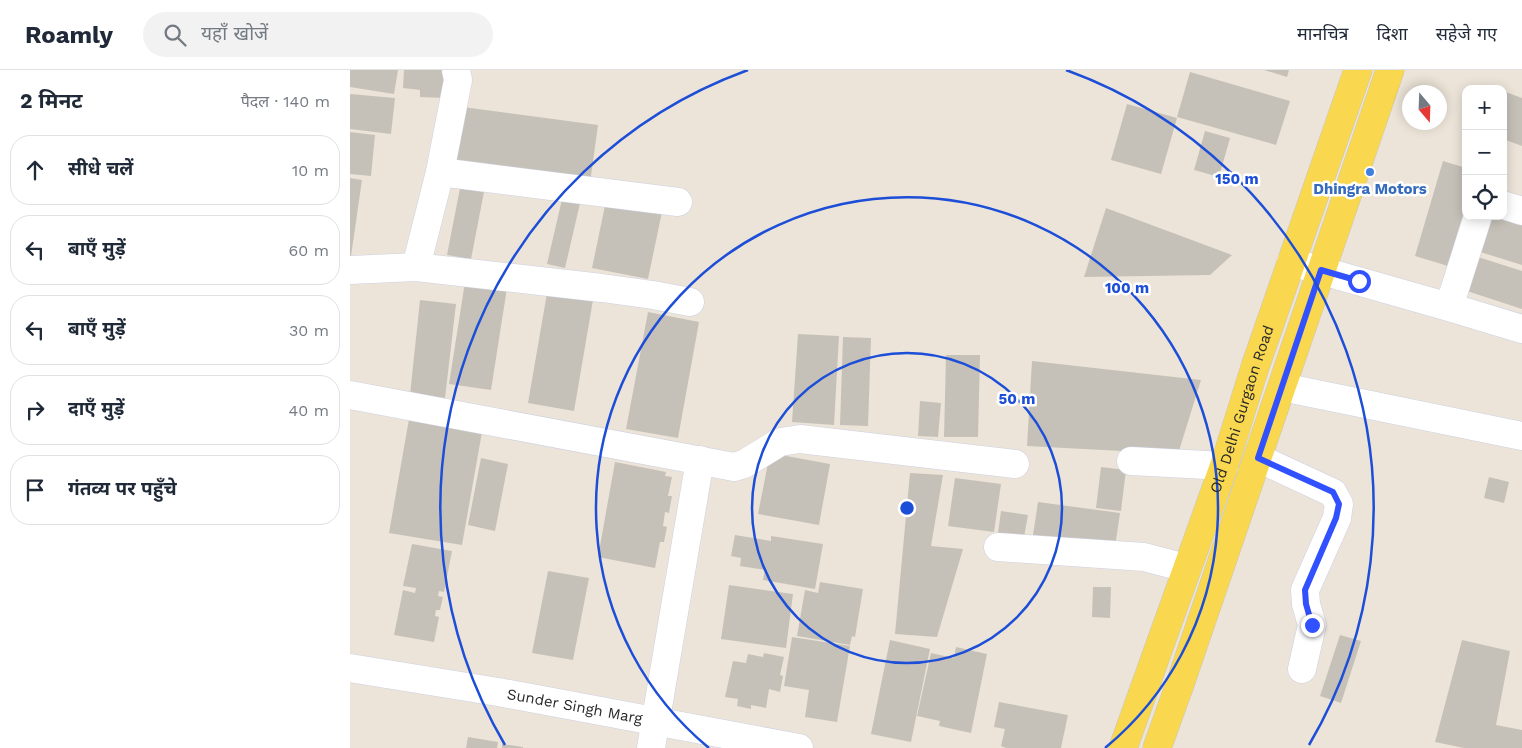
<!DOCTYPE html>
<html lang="hi">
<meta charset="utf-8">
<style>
body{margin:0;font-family:"Work Sans","Noto Sans Devanagari",sans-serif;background:#f2f2f3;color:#1f2937}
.controls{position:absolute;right:15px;top:15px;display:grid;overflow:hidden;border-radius:10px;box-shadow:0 2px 12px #0003}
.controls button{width:45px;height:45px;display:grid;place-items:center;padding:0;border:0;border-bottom:1px solid #e0e1e3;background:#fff;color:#1f2937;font:25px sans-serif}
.compass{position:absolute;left:1052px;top:15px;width:45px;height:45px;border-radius:50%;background:#fff;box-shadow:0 2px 12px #0003;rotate:161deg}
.stop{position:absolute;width:15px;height:15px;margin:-11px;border:4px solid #3151ff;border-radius:50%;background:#fff}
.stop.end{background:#3151ff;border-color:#fff;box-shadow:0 1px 5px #0008}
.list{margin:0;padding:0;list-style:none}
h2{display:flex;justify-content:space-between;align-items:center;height:65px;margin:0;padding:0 20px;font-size:21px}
h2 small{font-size:16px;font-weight:400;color:#747a83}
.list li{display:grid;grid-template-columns:32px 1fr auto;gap:15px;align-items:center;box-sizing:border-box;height:70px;margin:0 10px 10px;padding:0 10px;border:1px solid #e0e1e3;border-radius:20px}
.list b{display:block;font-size:19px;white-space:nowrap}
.list em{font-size:16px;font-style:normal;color:#747a83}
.icon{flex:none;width:28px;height:28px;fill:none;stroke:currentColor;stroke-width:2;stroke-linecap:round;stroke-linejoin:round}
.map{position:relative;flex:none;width:1172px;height:678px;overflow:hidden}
header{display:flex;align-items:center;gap:30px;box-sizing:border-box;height:70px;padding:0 25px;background:#fff;border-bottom:1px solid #e0e1e3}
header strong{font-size:24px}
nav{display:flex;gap:28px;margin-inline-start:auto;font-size:18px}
.search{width:350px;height:45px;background:#f2f2f3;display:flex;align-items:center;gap:12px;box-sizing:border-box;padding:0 18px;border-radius:28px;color:#747a83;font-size:19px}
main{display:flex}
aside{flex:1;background:#fff}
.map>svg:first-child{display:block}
</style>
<header>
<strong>Roamly</strong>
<div class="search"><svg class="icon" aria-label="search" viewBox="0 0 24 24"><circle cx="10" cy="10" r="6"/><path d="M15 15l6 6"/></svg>यहाँ खोजें</div>
<nav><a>मानचित्र</a><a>दिशा</a><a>सहेजे गए</a></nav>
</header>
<main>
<aside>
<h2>2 मिनट<small>पैदल · 140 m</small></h2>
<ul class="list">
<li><svg class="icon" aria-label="ahead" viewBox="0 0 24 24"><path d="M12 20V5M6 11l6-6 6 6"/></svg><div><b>सीधे चलें</b></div><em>10 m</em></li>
<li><svg class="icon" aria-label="left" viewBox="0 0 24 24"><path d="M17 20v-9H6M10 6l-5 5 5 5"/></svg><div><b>बाएँ मुड़ें</b></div><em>60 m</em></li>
<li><svg class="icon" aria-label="left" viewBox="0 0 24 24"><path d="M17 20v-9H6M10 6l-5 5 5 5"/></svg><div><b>बाएँ मुड़ें</b></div><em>30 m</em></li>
<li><svg class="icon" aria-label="right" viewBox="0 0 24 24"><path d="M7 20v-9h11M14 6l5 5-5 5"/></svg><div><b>दाएँ मुड़ें</b></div><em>40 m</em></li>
<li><svg class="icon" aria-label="arrive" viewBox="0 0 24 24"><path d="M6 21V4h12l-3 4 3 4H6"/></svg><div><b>गंतव्य पर पहुँचे</b></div></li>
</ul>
</aside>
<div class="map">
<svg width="1172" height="678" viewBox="0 0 1172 678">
<rect width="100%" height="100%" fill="#ece4d8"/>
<path fill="#c6c1b8" d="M0 0H48L44 24 0 17Z
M54 0H99L94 28 70 27V20L53 18Z
M914 0H939L937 7Z
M840 2 940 31 926 75 827 47Z
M1153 21 1172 28V76L1153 69Z
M0 24 45 28 41 64 0 59Z
M777 34 827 48 811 104 761 90Z
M105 36 248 55 240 113 96 93Z
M855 61 880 68 869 107 844 100Z
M0 62 25 65 21 106 0 104Z
M1093 91 1116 98V134L1098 196 1065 186Z
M0 108 12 110 1 186H0Z
M110 118 134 122 121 189 97 185Z
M213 125 231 129 215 198 197 194Z
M257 126 313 137 298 209 242 198Z
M756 138 882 185 860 205 734 207Z
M1138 146 1172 155V195L1127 181Z
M1128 187 1172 201V239L1117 221Z
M115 212 157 218 141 320 99 314Z
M197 223 243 230 224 341 178 333Z
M70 230 106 234 95 328 60 325Z
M298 242 349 252 328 368 276 359Z
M448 264 489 266 484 355 442 352Z
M493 267 521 268 518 356 490 355Z
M596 285H630L628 367H594Z
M682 291 851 310 828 384 677 376Z
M570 331 591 333 588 367 568 366Z
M59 349 132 362 112 475 39 463Z
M420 383 480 394 469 455 408 444Z
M131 388 158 394 145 461 118 455Z
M265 392 316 402 315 406 322 407 318 426H322L319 443 315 442 313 456 317 457 314 472H310L305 498 248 487Z
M751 397 776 400 771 441 746 438Z
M560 403 593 405 581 476 613 479 587 567 545 564Z
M1139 407 1159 412 1154 433 1134 428Z
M605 408 651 414 644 462 598 456Z
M688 432 770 443 765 477 683 465Z
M651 441 678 445 674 467 648 463Z
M385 465 421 471V466L473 474 465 519 413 510 415 500 390 496 391 488 381 486Z
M62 474 102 481 94 522 89 521 88 526 93 527 90 540H86L85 546 89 547 84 572 44 565 53 520 65 523 66 518 53 516Z
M198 501 239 508 223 590 182 583Z
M470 512 513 519 505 567 502 566 500 575 447 566 455 520 468 523Z
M379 515 443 524 436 578 371 569Z
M743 517H761L760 548 742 547Z
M990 565 1011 571 991 633 970 626Z
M442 567 500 576 487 652 455 647 459 620 434 616Z
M540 570 580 579 561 672 521 664Z
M1112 570 1160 581 1146 655 1172 660V678H1114L1085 672Z
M606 577 637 584 621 663 589 656 590 651 567 646 581 583 604 588Z
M414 583 434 587 430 605 433 606 430 622 419 619 416 638 401 635V639L387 636 388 629 375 627 383 591 396 593 398 584 413 587Z
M649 632 718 645 711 678H656L651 676 655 659 644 657Z
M118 667 148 672 147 678H116Z
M152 674 173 677V678H152Z"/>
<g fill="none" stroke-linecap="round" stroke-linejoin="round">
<defs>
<g id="minor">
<path d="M90 102 328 132"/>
<path d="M1153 135 1172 141"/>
<path d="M941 192 1099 237 1172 259"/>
<path d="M66 197 90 102 108 10 106 0"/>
<path d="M0 200 66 197 252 218 303 225 340 232"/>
<path d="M1099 237 1128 146"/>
<path d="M932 317 1172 366"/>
<path d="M0 325 384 397 394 394 430 372 450 369 665 394"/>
<path d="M908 388 983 423 989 434 987 448 955 520 956 534 962 555 952 599"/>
<path d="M781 391 874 396"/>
<path d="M648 477 794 487 836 498"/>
<path id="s1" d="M0 598 148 622 449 678"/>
<path d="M301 678 350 390"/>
</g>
<g id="major">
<path id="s2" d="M773 678 874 396 906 294 1008 0"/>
<path d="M807 678 830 614 1040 0"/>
</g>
</defs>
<use href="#minor" stroke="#cdd0e2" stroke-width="29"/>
<use href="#major" stroke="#c7c7c7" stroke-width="29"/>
<use href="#minor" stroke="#fff" stroke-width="28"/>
<use href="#major" stroke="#f9d74f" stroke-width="28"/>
</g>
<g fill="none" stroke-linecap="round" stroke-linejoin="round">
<path stroke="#3151ff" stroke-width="6" d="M962 555 956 534 955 520 986 448 989 434 983 422 908 388 971 200 1009 211"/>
</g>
<g fill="none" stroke="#1d4ed8" stroke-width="2.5">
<circle cx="557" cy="438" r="155"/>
<path d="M359 678A311 311 0 1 1 755 678"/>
<path d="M155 675A466 466 0 0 1 398 0M716 0A466 466 0 0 1 959 675"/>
</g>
<circle fill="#3f7fe0" stroke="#fff" stroke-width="2" cx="1020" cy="102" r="5"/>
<g text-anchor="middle" stroke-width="5" stroke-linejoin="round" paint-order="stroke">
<g font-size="15" font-weight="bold" fill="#366cbe" stroke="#fff">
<text x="1020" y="124">Dhingra Motors</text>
</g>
<g font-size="15" fill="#282828" stroke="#fff">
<text dy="5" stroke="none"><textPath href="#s2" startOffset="359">Old Delhi Gurgaon Road</textPath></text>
<text dy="5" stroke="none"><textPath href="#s1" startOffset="228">Sunder Singh Marg</textPath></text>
</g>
</g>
<circle cx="557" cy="438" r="8" fill="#1d4ed8" stroke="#fff" stroke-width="2.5"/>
<g font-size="15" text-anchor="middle" font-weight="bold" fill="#1d4ed8" stroke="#fff" stroke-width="5" stroke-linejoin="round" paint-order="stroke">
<text x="887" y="114">150 m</text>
<text x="777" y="223">100 m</text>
<text x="667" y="334">50 m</text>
</g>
</svg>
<div class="controls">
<button>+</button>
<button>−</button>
<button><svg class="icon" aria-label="locate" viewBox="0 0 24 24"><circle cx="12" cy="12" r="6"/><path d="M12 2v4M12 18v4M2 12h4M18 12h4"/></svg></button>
</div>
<svg class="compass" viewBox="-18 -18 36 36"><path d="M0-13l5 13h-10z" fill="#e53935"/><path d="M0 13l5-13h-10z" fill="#747a83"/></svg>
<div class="stop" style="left:1009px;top:211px"></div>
<div class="stop end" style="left:962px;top:555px"></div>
</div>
</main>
